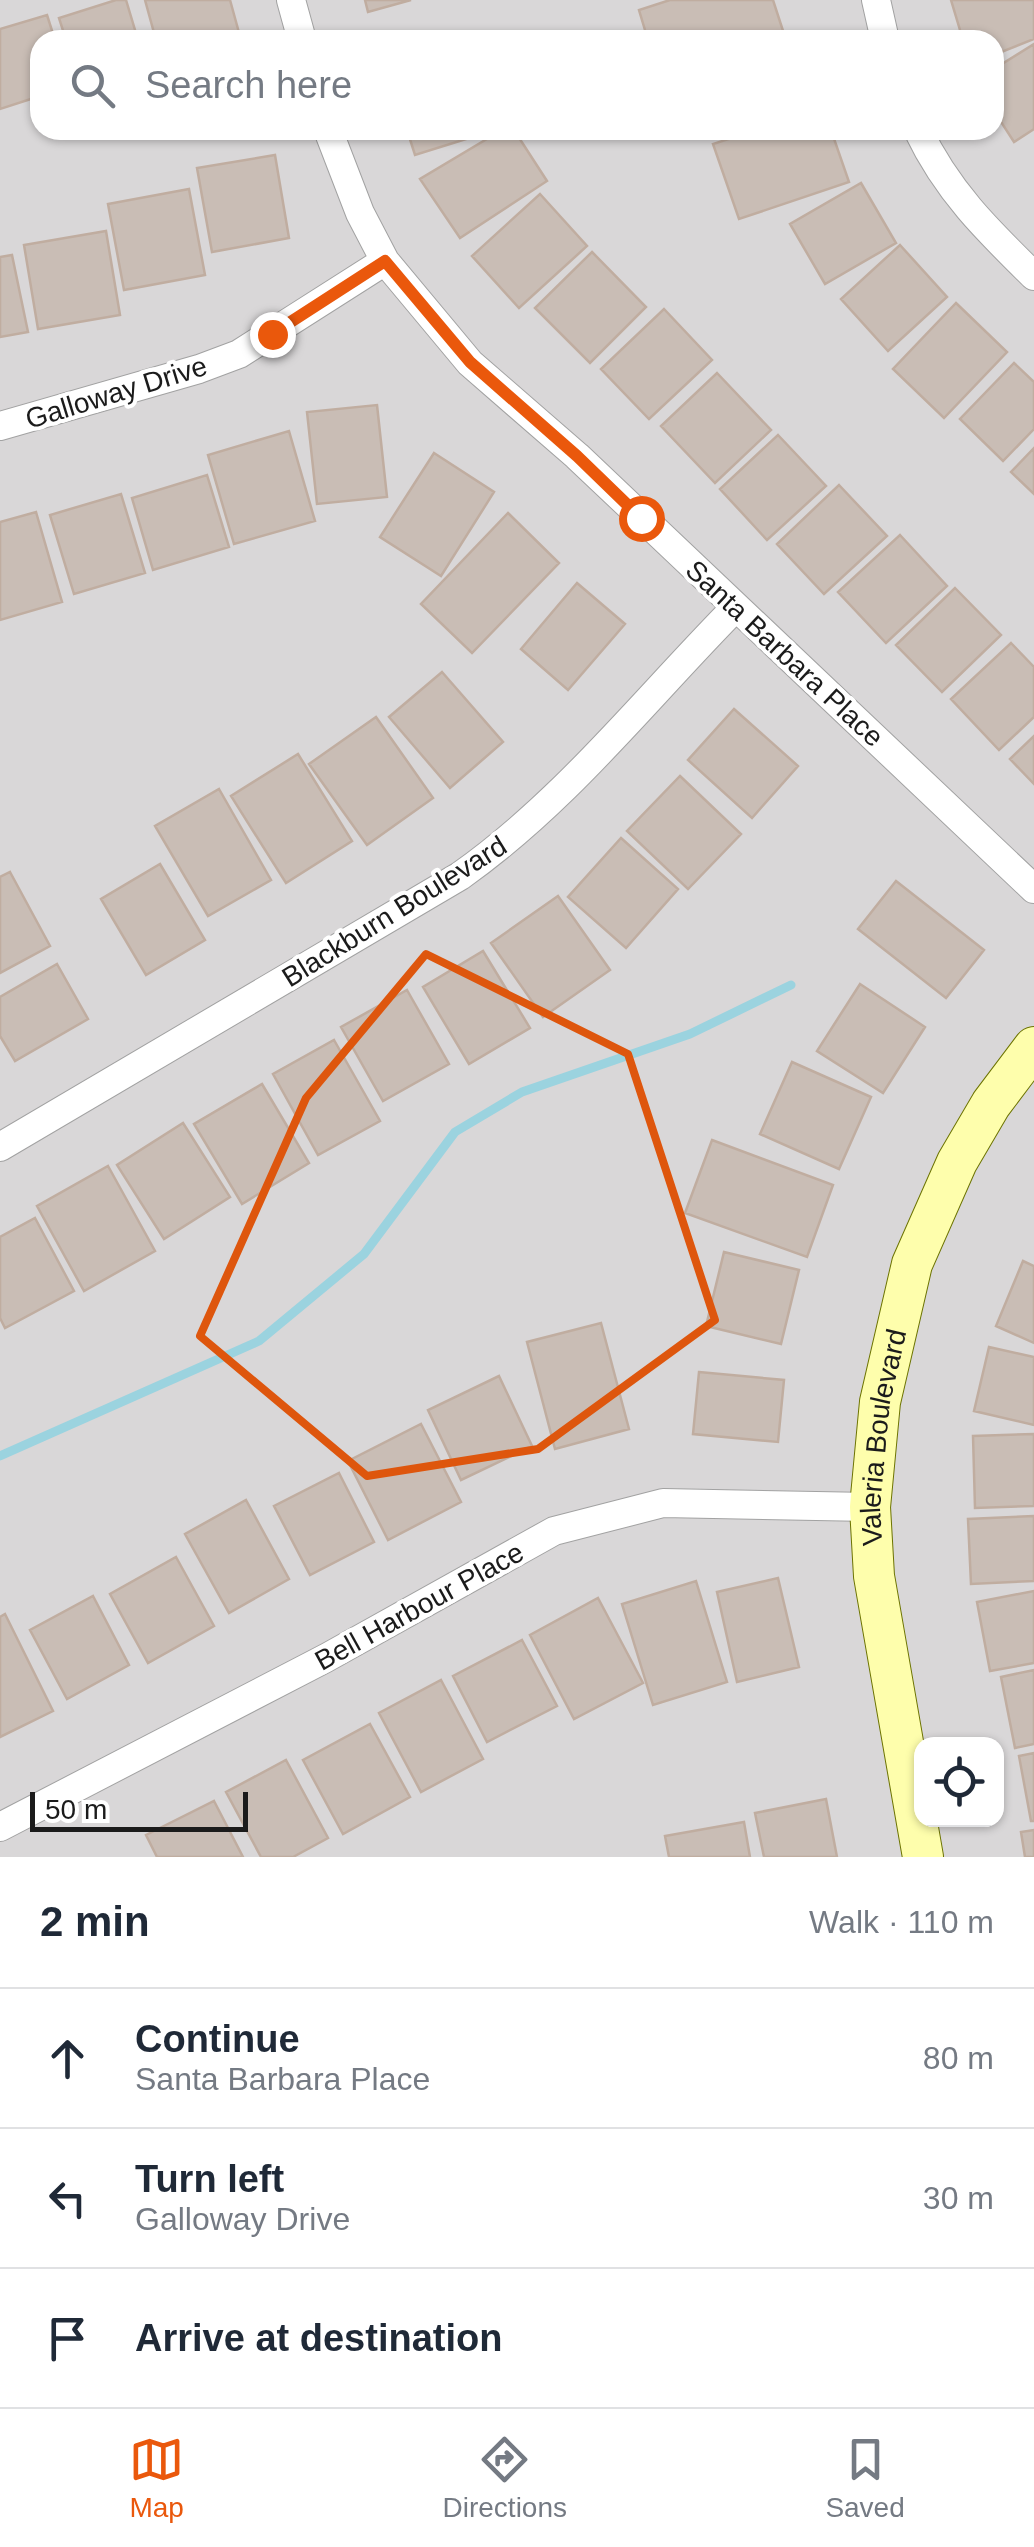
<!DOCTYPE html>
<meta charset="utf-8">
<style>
body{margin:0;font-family:Helvetica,sans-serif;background:#f6f6f7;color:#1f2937}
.controls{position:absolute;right:30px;bottom:30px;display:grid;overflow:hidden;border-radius:20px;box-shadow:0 2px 8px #0004}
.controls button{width:90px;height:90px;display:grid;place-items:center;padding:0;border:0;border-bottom:2px solid #e0e1e3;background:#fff;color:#1f2937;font:50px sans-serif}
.scale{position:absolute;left:30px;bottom:25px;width:218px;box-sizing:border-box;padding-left:10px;border:5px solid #1b1b1b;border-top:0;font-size:28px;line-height:35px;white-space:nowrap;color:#1b1b1b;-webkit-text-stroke:8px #fff;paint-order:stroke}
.stop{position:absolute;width:30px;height:30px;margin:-22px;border:8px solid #ea580c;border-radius:50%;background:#fff}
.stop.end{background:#ea580c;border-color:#fff;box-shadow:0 2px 10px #0008}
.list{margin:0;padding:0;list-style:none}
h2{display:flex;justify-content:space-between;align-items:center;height:130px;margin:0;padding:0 40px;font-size:42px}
h2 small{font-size:32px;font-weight:400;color:#747a83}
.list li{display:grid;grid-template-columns:65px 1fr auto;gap:30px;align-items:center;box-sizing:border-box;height:140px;padding:0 40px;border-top:2px solid #e0e1e3}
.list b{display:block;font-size:38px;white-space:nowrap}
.list p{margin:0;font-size:32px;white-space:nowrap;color:#747a83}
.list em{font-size:32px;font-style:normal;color:#747a83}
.icon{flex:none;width:55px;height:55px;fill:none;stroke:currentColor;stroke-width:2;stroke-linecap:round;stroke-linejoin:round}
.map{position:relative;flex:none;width:1034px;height:1857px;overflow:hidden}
.search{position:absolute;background:#fff;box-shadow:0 2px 8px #0004;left:30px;right:30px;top:30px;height:110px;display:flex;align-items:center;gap:25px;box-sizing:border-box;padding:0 35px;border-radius:30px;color:#747a83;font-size:38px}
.sheet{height:550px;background:#fff}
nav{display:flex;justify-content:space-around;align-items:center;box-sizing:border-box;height:140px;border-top:2px solid #e0e1e3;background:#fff;font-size:28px;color:#747a83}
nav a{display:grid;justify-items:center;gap:5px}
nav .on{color:#ea580c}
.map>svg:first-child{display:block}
</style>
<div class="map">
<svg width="1034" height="1857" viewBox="0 0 1034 1857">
<rect width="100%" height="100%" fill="#ede8df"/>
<path fill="#d9d7d8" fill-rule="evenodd" d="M0 0H1034V1857H0ZM40 40H994V130H40ZM922 1744H996V1820H922Z"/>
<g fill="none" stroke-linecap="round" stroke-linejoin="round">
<path stroke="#9bd3df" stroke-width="9" d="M0 1456 259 1341 364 1254 455 1132 522 1092 690 1034 791 985"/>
</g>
<path fill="#c9bdb5" stroke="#c0ada0" stroke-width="2.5" d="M116 0H126L138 40H66L59 18Z
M145 0H230L241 40H156Z
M365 0H411L368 12Z
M670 0H773L786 40H648L639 10Z
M951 0H1034V39L994 55V40H963Z
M47 15 55 40H40V96L0 109V29Z
M1034 44V129L1014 142 994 111V69Z
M407 130H495L415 155Z
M502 130H514L547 181 460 238 420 179Z
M756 130H831L849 182 739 219 713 144Z
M275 155 289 238 212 252 197 168Z
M861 183 896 243 825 284 790 224Z
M189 189 205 275 124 290 108 204Z
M540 194 587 246 519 308 472 256Z
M106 231 120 315 38 329 24 245Z
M900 245 947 297 888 351 841 299Z
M592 252 646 307 590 363 535 308Z
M12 255 28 332 0 337V257Z
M956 303 1007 352 944 418 893 369Z
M664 309 712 360 649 419 601 369Z
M1014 363 1034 382V429L1003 461 960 419Z
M717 373 771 430 715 483 661 426Z
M377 405 387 497 317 504 307 412Z
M289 431 315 521 234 544 208 455Z
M778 435 826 486 767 540 720 489Z
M1034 448V494L1011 472Z
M434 453 494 492 441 576 380 537Z
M207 475 229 547 153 570 132 498Z
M839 485 887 536 824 594 777 544Z
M121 494 145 573 74 594 50 515Z
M36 512 62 602 0 620V522Z
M508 513 559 563 472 653 421 604Z
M900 535 947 586 886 643 838 592Z
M577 583 625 624 568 690 521 649Z
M955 588 1001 635 942 692 896 645Z
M1011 643 1034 667V717L999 750 951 699Z
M442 672 503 742 450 788 389 717Z
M734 709 798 766 752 818 688 760Z
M376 717 433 798 367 845 309 764Z
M1034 736V784L1010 759Z
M298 754 352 841 286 883 231 796Z
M680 776 741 834 688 889 627 831Z
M219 789 271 880 208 916 155 826Z
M621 838 678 889 626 948 568 897Z
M160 864 205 940 146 975 101 899Z
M10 872 50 946 0 973V877Z
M896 881 984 950 946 998 858 929Z
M558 896 610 970 543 1017 491 943Z
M483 951 530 1028 469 1064 423 987Z
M57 964 88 1019 15 1061 0 1036V997Z
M860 984 925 1027 883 1093 817 1051Z
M407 990 449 1064 383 1101 341 1027Z
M334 1040 380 1121 318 1155 273 1074Z
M792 1062 871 1097 839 1169 760 1134Z
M262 1084 309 1163 242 1204 194 1124Z
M183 1123 230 1197 164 1239 117 1165Z
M712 1140 833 1185 807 1257 685 1213Z
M108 1166 155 1251 84 1291 37 1206Z
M35 1218 74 1291 5 1328 0 1318V1237Z
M724 1252 799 1270 781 1344 706 1326Z
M1023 1261 1034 1266V1343L996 1326Z
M601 1323 629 1429 555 1449 527 1342Z
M989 1347 1034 1357V1425L974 1411Z
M699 1372 784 1380 778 1442 693 1434Z
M499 1376 532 1446 461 1480 428 1410Z
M421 1424 461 1502 388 1540 348 1461Z
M1034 1434V1506L975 1508 973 1436Z
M339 1473 374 1542 310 1575 274 1506Z
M246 1500 289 1579 229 1613 185 1534Z
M1034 1516V1581L971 1584 968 1519Z
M176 1557 214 1626 148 1663 110 1594Z
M778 1578 799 1667 737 1682 717 1592Z
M696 1581 727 1682 653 1705 622 1604Z
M1034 1591V1663L990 1671 977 1602Z
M93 1596 129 1665 67 1699 30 1630Z
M598 1598 643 1683 574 1719 530 1635Z
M5 1614 53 1711 0 1737V1617Z
M522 1640 557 1706 487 1742 453 1676Z
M1034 1670V1744L1015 1748 1001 1677Z
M441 1680 483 1759 421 1792 379 1713Z
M370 1724 410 1797 343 1834 303 1760Z
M1034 1753V1821H1031L1019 1756Z
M286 1760 328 1838 293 1857H261L226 1792Z
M826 1799 837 1857H764L755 1813Z
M214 1801 243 1857H157L146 1835Z
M744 1822 750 1857H669L665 1836Z
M1034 1830V1857H1025L1021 1832Z"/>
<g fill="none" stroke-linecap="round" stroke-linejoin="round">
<defs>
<path id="street" d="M291 0 302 40
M876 0 885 40
M328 130 360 213 385 261 470 363 577 456 1034 889
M918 130C947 191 987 230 1034 276
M0 426 199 369 239 354 385 261
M0 1147 460 876C566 801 645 699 735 608
M0 1827 326 1658 554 1531 663 1503 870 1507"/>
<g id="secondary">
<path id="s1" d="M923 1857 874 1576 870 1507 880 1402 912 1264 957 1162 991 1104 1034 1047"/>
</g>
</defs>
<use href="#street" stroke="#a2a2a2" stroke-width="30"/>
<use href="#secondary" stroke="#6c7300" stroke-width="42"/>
<use href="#street" stroke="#fff" stroke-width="28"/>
<use href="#secondary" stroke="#fefeac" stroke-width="40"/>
</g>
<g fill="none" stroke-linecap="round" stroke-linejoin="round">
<path stroke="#ea580c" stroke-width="12" d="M272 334 385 261 470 362 577 456 641 518"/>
</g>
<path fill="none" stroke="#de560d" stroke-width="8" stroke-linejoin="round" d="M426 954 628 1054 715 1320 538 1449 367 1476 200 1336 306 1098Z"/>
<g text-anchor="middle" stroke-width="8" stroke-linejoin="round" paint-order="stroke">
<g font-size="28" fill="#1b1b1b" stroke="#fff">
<text transform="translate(116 392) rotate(-17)" y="10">Galloway Drive</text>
<text transform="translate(785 653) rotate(43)" y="10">Santa Barbara Place</text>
<text transform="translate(394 911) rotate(-32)" y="10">Blackburn Boulevard</text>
<text dy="10" stroke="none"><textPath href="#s1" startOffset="425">Valeria Boulevard</textPath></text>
<text transform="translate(419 1606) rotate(-29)" y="10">Bell Harbour Place</text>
</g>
</g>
</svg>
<div class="controls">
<button><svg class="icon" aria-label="locate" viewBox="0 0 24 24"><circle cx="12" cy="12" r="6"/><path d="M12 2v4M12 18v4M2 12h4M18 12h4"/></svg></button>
</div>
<div class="scale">50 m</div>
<div class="stop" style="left:641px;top:518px"></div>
<div class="stop end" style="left:272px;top:334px"></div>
<div class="search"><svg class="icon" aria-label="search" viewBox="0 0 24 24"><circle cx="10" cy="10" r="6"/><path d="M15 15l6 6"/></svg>Search here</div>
</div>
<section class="sheet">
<h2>2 min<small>Walk · 110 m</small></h2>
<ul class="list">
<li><svg class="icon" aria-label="ahead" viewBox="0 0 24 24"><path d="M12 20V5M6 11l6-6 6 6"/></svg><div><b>Continue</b><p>Santa Barbara Place</p></div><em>80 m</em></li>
<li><svg class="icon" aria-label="left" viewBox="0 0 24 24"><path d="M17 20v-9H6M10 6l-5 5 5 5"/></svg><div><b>Turn left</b><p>Galloway Drive</p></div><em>30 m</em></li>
<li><svg class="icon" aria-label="arrive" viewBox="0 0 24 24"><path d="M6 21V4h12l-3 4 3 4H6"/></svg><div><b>Arrive at destination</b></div></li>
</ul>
</section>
<nav>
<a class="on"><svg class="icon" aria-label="map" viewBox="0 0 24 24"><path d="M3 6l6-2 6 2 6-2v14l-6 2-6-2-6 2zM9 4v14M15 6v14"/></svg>Map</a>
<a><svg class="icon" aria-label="directions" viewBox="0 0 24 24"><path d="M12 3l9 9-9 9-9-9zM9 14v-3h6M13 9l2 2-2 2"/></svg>Directions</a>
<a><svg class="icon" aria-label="saved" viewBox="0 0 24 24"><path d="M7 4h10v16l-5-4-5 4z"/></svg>Saved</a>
</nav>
